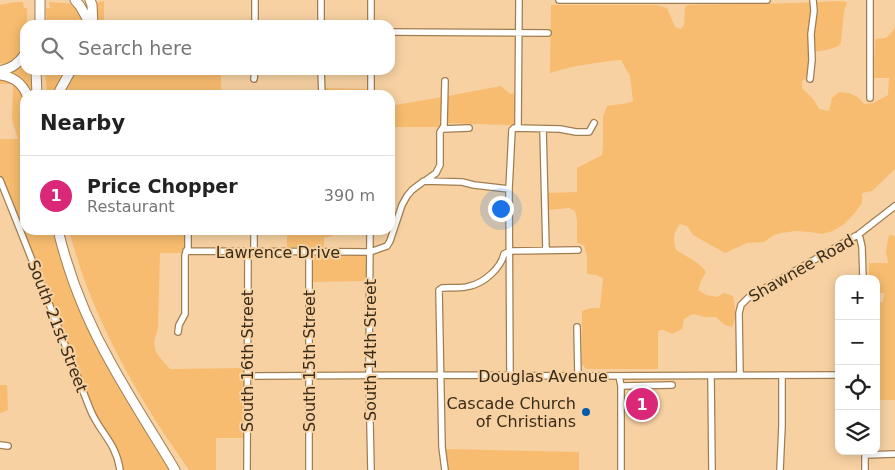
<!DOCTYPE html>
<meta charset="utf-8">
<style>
body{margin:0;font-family:"DejaVu Sans",sans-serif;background:#f6f6f6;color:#222}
.controls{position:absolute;right:15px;bottom:15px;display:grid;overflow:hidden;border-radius:10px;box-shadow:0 2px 12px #0003}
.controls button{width:45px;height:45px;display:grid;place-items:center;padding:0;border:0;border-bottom:1px solid #e0e0e0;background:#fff;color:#222;font:25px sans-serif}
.you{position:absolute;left:500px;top:208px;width:18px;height:18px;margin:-12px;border:4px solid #fff;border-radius:50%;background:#1a73e8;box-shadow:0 0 0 8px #1a73e833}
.badge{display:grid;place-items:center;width:32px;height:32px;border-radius:50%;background:#db2777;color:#fff;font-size:16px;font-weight:700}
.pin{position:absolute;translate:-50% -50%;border:2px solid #fff;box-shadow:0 1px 5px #0006}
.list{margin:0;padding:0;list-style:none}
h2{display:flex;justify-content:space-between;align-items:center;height:65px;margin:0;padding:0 20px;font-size:21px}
h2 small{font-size:16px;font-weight:400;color:#767676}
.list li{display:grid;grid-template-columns:32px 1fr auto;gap:15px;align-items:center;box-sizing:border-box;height:80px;padding:0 20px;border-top:1px solid #e0e0e0}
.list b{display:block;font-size:19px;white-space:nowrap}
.list p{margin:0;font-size:16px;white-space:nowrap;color:#767676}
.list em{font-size:16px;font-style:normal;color:#767676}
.icon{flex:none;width:28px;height:28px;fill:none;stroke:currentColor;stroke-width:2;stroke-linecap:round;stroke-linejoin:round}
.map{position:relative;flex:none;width:895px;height:470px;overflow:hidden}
.search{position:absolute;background:#fff;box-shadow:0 2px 12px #0003;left:20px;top:20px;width:375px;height:55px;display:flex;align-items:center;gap:12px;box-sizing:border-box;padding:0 18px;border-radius:15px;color:#767676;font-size:19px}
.panel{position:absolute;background:#fff;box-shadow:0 2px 12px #0003;left:20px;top:90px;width:375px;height:145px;border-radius:15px}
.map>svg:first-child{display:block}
</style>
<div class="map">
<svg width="895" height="470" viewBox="0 0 895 470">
<rect width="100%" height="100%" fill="#f7d1a2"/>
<path fill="#f7bc6f" d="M104 1V25H96V3Z
M839 1 847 2 844 12 841 42 839 46 827 50 810 52 811 59 807 78 802 81V88L814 100 819 109 829 111 832 98 839 92C850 93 857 94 864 104L873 103 888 95 889 78H874L875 39 886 38 893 31 895 26V169L872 191 862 193V203L854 214 844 224 833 231 822 234 810 232 796 231 781 233 774 235 764 242 747 243 725 253 693 235 687 226 680 224C673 233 673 239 676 250 684 255 702 264 706 272L701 281 698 290 706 295 717 297 724 293 733 296C735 306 737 317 732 327L725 325 716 317H705L693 314 684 319 682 329 672 334 664 330H659L658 335V369H586L582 364V311L591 308H600L603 278 596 275 587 274V256L584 245 577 243V220L575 211 569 208 547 210V193L577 192V168L602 155 603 147V117L607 106C616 104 625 105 633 101L630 76 621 60C596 62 573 66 550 73L551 5H656L667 8 675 27 681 29 684 25 685 7 688 5 798 3Z
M16 2H23L24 8H27V25H25V48C20 58 12 66 0 63V5Z
M49 2 74 4 84 19V25H47L46 8H50Z
M25 59V70H30L32 95H29L5 74Z
M45 70H69L57 95H47Z
M74 70H221V95H61Z
M0 78 14 82 25 96V230H52C66 277 84 325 108 368 127 403 148 436 169 470H122L117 448 94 413 49 294 0 174V139H18L12 120 13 84H0Z
M501 86 510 94 517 93 515 124 510 125 446 123 448 96Z
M323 88 368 89V95H323Z
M442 97 441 126 438 127H390V106Z
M69 230H185L184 247 183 253H160L158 328C150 350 156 353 170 369L244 368 245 438H216V470H189C182 459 174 449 167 438 125 374 88 305 69 230Z
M287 230H344V232L324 238V247H287Z
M889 235 895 236V400H876V304L883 302 884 293H876V279H869V263H888L886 251Z
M314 254 366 255 367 256V281L311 282V255Z
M0 385H7L8 410 0 413Z
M444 449 579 452V470H447Z"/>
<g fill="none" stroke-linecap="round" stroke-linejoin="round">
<defs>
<path id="minor" d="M255 0V25
M321 0V25
M559 0H767
M371 25V0
M390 32 548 33
M321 70 322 95
M254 79 255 70
M810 79 812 60 811 34 814 11 813 0
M371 95V70
M870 98V0
M518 128 519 0
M443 129 469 128
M543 129 546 250
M0 180C31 256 60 332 90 409 99 432 116 442 120 470
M425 181 436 173 440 165V132L444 126 445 81
M370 230 369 376 371 470
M859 234 862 247 863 279
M186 251 370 252 387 246 390 241 402 205 407 196 412 190 424 181 462 182 474 185 509 189
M254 252V230
M309 252V470
M577 327 578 376
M178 332 179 325 185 314V255L188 248V230
M740 375 739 313 741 305 748 298 859 234 895 206
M247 376 441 375 578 376 839 375
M510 376 509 189 512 130 514 128 560 129 576 132H589L594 123
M619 376 621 386V470
M711 376 712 470
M621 386 672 385
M0 445 8 446
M865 451V470
M865 455 895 454
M247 470 248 252
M445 470 442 447 439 290 442 288C451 287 461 289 470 286 484 283 501 268 504 254L510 251 578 250
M780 470 782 426V375"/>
<path id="highway" d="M40 0V25
M75 0 80 6 89 22
M90 0 92 5 93 25
M36 70 37 95
M0 71C12 68 18 64 25 54
M0 75C14 77 22 83 27 95
M58 95 60 90 71 70
M58 230C69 276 88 323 112 365 132 401 154 435 175 470"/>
</defs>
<use href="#minor" stroke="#a17e50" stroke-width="8"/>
<use href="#highway" stroke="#a17e50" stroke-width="11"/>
<use href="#minor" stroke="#fff" stroke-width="5.5"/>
<use href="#highway" stroke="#fff" stroke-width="9"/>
</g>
<circle fill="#045daa" stroke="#f7d1a2" stroke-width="2" cx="586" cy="412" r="5"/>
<g text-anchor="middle" stroke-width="4" stroke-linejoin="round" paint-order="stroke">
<g font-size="16" fill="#3a2c19" stroke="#f7d1a2">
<text x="278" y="258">Lawrence Drive</text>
<text transform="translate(801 268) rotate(-30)" y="6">Shawnee Road</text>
<text transform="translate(58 326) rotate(69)" y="6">South 21st Street</text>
<text transform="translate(370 350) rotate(-90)" y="6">South 14th Street</text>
<text transform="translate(247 361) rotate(-90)" y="6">South 16th Street</text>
<text transform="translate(309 361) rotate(-90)" y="6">South 15th Street</text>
<text x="543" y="382">Douglas Avenue</text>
</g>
<g font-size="16" fill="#3a2c19" stroke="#f7d1a2" text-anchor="end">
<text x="576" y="409">Cascade Church<tspan x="576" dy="18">of Christians</tspan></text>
</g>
</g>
</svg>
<div class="controls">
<button>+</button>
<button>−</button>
<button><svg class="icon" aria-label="locate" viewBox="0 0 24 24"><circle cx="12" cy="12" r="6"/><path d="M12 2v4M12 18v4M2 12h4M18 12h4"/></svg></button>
<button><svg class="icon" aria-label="layers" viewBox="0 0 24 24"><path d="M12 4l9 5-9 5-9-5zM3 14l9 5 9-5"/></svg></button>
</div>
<div class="you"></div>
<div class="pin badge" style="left:642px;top:404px">1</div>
<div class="search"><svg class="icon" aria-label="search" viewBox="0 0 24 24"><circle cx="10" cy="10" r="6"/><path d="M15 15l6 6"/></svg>Search here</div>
<section class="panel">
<h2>Nearby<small></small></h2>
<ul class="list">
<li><span class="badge">1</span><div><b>Price Chopper</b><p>Restaurant</p></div><em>390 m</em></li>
</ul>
</section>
</div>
